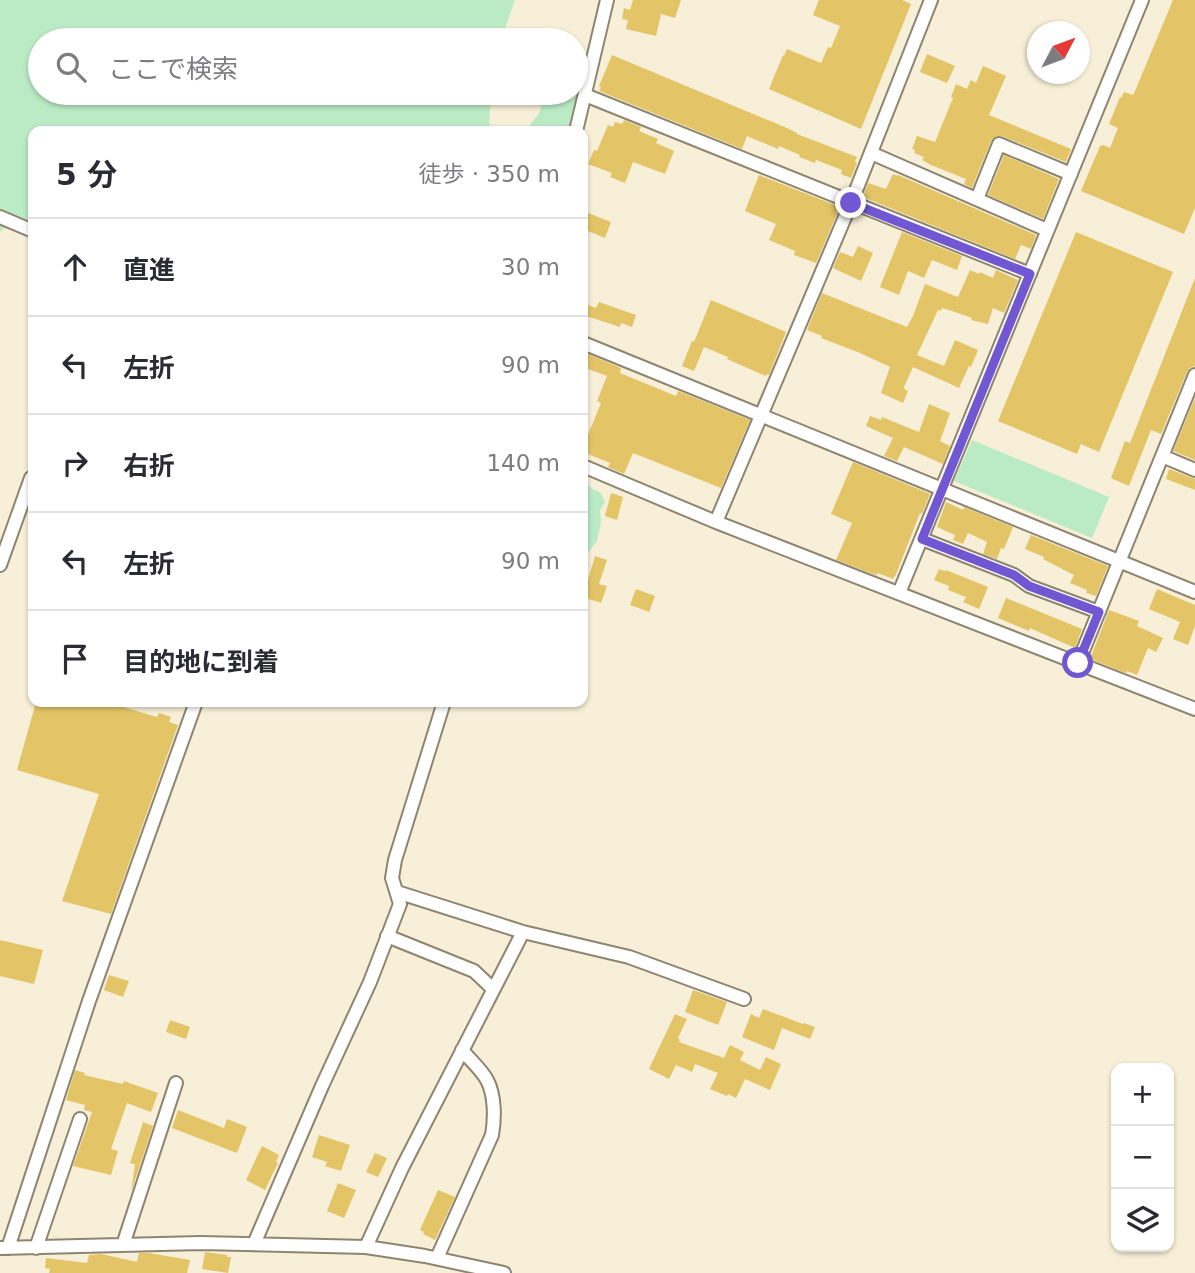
<!DOCTYPE html>
<html lang="ja">
<meta charset="utf-8">
<style>
body{margin:0;font-family:"DejaVu Sans","Noto Sans JP",sans-serif;background:#f2f2f3;color:#2b2b33}
.controls{position:absolute;right:21px;bottom:21px;display:grid;overflow:hidden;border-radius:14px;box-shadow:0 2px 5px #0004}
.controls button{width:63px;height:63px;display:grid;place-items:center;padding:0;border:0;border-bottom:2px solid #e1e1e2;background:#fff;color:#2b2b33;font:35px sans-serif}
.compass{position:absolute;left:1027px;top:21px;width:63px;height:63px;border-radius:50%;background:#fff;box-shadow:0 2px 5px #0004;rotate:49deg}
.stop{position:absolute;width:21px;height:21px;margin:-16px;border:5px solid #7158d2;border-radius:50%;background:#fff}
.stop.end{background:#7158d2;border-color:#fff;box-shadow:0 2px 7px #0008}
.list{margin:0;padding:0;list-style:none}
h2{display:flex;justify-content:space-between;align-items:center;height:91px;margin:0;padding:0 28px;font-size:30px}
h2 small{font-size:23px;font-weight:400;color:#7c7c81}
.list li{display:grid;grid-template-columns:46px 1fr auto;gap:21px;align-items:center;box-sizing:border-box;height:98px;padding:0 28px;border-top:2px solid #e1e1e2}
.list b{display:block;font-size:26px;white-space:nowrap}
.list em{font-size:23px;font-style:normal;color:#7c7c81}
.icon{flex:none;width:38px;height:38px;fill:none;stroke:currentColor;stroke-width:2;stroke-linecap:round;stroke-linejoin:round}
.map{position:relative;flex:none;width:1195px;height:1273px;overflow:hidden}
.search{position:absolute;background:#fff;box-shadow:0 2px 5px #0004;left:28px;top:28px;width:560px;height:77px;display:flex;align-items:center;gap:18px;box-sizing:border-box;padding:0 24px;border-radius:38px;color:#7c7c81;font-size:26px}
.panel{position:absolute;background:#fff;box-shadow:0 2px 5px #0004;left:28px;top:126px;width:560px;height:581px;border-radius:14px}
.map>svg:first-child{display:block}
</style>
<div class="map">
<svg width="1195" height="1273" viewBox="0 0 1195 1273">
<rect width="100%" height="100%" fill="#f7efd7"/>
<path fill="#bbebc5" d="M0 0H515L501 40H40V93H491L489 122 493 131H33V235L18 233 10 227 3 229 0 232Z
M576 89 580 93 576 111 571 120 572 131H527C530 123 536 119 540 111 542 105 542 98 543 93H576Z
M972 440 1109 497 1092 538 954 481Z
M583 479 592 489 601 493 605 502 600 510 601 523 597 541 585 557 583 571Z"/>
<path fill="#e3c568" d="M633 0H681L675 18 661 14 656 36 626 29 628 20 622 19 624 8 630 10Z
M819 0H902L911 4 861 129 769 89 783 55 784 56 787 49 821 63 828 47 831 48 840 26 813 15Z
M1173 0H1195V208L1184 234 1081 191 1100 146 1103 145 1110 148 1118 128 1109 124 1120 97 1121 98 1124 92 1133 95 1135 91Z
M927 54 955 66 947 83 920 72Z
M612 55 787 128 797 133V134L857 157 855 162 857 163 851 178 841 174 842 170 816 160 815 163 799 157 800 155 779 146 778 149 747 136 742 149 599 91 601 87 599 86Z
M983 66 1006 76 989 115 1071 149 1066 162 1002 136H997L991 141 972 188 964 184 966 179 931 165 922 160 924 157 914 153 915 150 912 149 917 136 935 142 953 98 951 97 956 84 967 89 971 80 976 83Z
M624 120 641 127 639 131 658 139 656 143 674 151 665 174 633 162 625 183 610 177 612 173 588 164 594 150 597 151 608 125 613 127 615 122 622 124Z
M1004 155 1059 179 1043 219 988 195Z
M893 174 898 176V175L1036 235 1031 249 1021 245 1015 259 863 197 868 183 886 189Z
M759 175 840 207 816 263 794 255 795 251 769 240 776 224 745 211Z
M583 211 611 222 605 238 583 229Z
M902 232 962 256 957 270 932 260 924 278 908 271 899 295 880 287Z
M1076 232 1173 272 1099 452 1081 444 1077 454 998 421Z
M858 246 873 253 861 281 833 268 840 252 853 257Z
M970 270 979 274 980 272 993 278 996 270 1018 280 1004 313 993 308 988 324 971 320 972 318 949 310 942 308 941 311 938 310 917 355 944 366 955 340 978 350 971 367 969 366 959 388 913 367 904 387 905 390 908 391 903 403 881 393 890 367 860 353 821 338 822 336 807 330 822 293 907 327 913 316 925 284 958 297Z
M1195 278V366L1190 368 1187 372 1161 434 1151 430 1129 486 1111 478 1125 441 1130 443Z
M711 300 786 332 769 375 767 374 766 376 727 359 728 357 704 347 694 371 682 366 692 341 694 342Z
M599 302 636 315 632 327 621 323 620 327 583 315V303L596 308Z
M583 352 621 368 620 373 676 396 678 391 750 420 721 488 633 453 624 474 608 467 610 463 583 452V447L601 403 597 401 607 376 583 367Z
M1195 398V460L1173 451Z
M929 404 950 413 940 441 950 446 943 464 904 447 897 461 884 456 893 438 866 426 870 416 881 420 882 417 919 432Z
M853 462 930 494 922 514 920 513 895 577 894 576 893 579 878 573 877 575 873 574 836 560 852 523 831 514Z
M1169 469 1195 479V490L1166 479Z
M611 493 623 497 617 520 605 516Z
M946 502 963 510 964 507 1013 527 1004 549 1001 548 997 559 983 554 987 542 968 533 963 544 953 540 955 535 937 527Z
M1031 535 1108 566 1096 596 1086 593 1087 590 1070 583 1074 575 1043 559 1044 557 1025 549Z
M595 556 607 560 599 584 607 586 601 603 583 597Z
M939 569 945 571 946 570 988 587 979 609 963 602 966 597 948 590 949 586 934 580Z
M636 589 655 596 649 612 630 605Z
M1157 589 1195 605V626L1188 645 1173 639 1180 622 1149 609Z
M1006 598 1082 629 1075 648 1030 628 1029 631 998 618Z
M1109 610 1139 621 1137 626 1163 638 1156 652 1148 648 1137 675 1127 671 1126 673 1090 659Z
M36 702H106L157 717 159 713 171 717 169 722 178 725 111 914 62 901 99 794 17 770Z
M0 940 43 950 34 984 0 976Z
M109 975 129 981 123 997 104 990Z
M693 990 727 1002 718 1025 685 1012Z
M763 1009 803 1024 804 1023 815 1027 810 1039 782 1028 774 1050 742 1037 751 1014 759 1018Z
M675 1014 687 1019 678 1038 680 1040 679 1042 724 1058 730 1045 744 1052 740 1060 760 1070 766 1057 781 1064 770 1090 745 1079 736 1098 728 1094 727 1096 710 1089 718 1073 695 1064 692 1072 676 1065 669 1079 649 1069Z
M170 1020 190 1027 186 1039 166 1032Z
M75 1070 85 1073 84 1075 123 1084 124 1081 158 1093 151 1112 127 1103 111 1149 118 1151 111 1175 73 1166 92 1112 84 1110 85 1105 66 1100Z
M178 1110 224 1128 227 1119 247 1127 237 1153 172 1128Z
M143 1122 153 1126 131 1192 135 1164 130 1163Z
M319 1135 350 1145 341 1171 325 1166 327 1162 312 1157Z
M262 1146 279 1155 276 1162 278 1163 265 1190 246 1180Z
M375 1153 387 1158 378 1177 366 1172Z
M338 1183 356 1190 344 1218 327 1211Z
M438 1190 455 1197 435 1240 423 1234 424 1232 420 1230Z
M205 1252 227 1255V1257H231L228 1273 202 1269Z
M139 1253H149L190 1260 187 1273H49L50 1269 45 1268 46 1258 87 1263 89 1255 101 1254 137 1262Z"/>
<g fill="none" stroke-linecap="round" stroke-linejoin="round">
<defs>
<path id="street" d="M585 95 1030 274
M576 131 607 0
M871 153 1047 230
M977 199 999 144 1071 174
M0 217 33 231
M583 343 1195 592
M1162 456 1195 470
M583 466 716 522 1195 709
M716 522 851 203 931 0
M922 539 1014 575 1029 586 1099 612
M0 565 31 478 33 479
M899 593 1142 0
M1078 663 1195 375
M397 892 523 932 629 957 744 999
M387 936 474 971 493 989
M254 1244 322 1086 370 982 400 904 392 878 395 860 444 702
M123 1245 176 1083
M366 1247 402 1168 523 932
M0 1248 201 1243 366 1247 425 1256 504 1273
M8 1248 89 1001 196 702
M36 1248 80 1119
M437 1258 492 1135C495 1118 495 1095 487 1080 481 1069 470 1060 462 1050"/>
</defs>
<use href="#street" stroke="#8d8570" stroke-width="16"/>
<use href="#street" stroke="#fff" stroke-width="12"/>
</g>
<g fill="none" stroke-linecap="round" stroke-linejoin="round">
<path stroke="#7158d2" stroke-width="9" d="M851 203 1030 274 922 539 1014 575 1029 586 1099 612 1078 663"/>
</g>
</svg>
<div class="controls">
<button>+</button>
<button>−</button>
<button><svg class="icon" aria-label="layers" viewBox="0 0 24 24"><path d="M12 4l9 5-9 5-9-5zM3 14l9 5 9-5"/></svg></button>
</div>
<svg class="compass" viewBox="-18 -18 36 36"><path d="M0-13l5 13h-10z" fill="#e53935"/><path d="M0 13l5-13h-10z" fill="#7c7c81"/></svg>
<div class="stop" style="left:1078px;top:663px"></div>
<div class="stop end" style="left:851px;top:203px"></div>
<div class="search"><svg class="icon" aria-label="search" viewBox="0 0 24 24"><circle cx="10" cy="10" r="6"/><path d="M15 15l6 6"/></svg>ここで検索</div>
<section class="panel">
<h2>5 分<small>徒歩 · 350 m</small></h2>
<ul class="list">
<li><svg class="icon" aria-label="ahead" viewBox="0 0 24 24"><path d="M12 20V5M6 11l6-6 6 6"/></svg><div><b>直進</b></div><em>30 m</em></li>
<li><svg class="icon" aria-label="left" viewBox="0 0 24 24"><path d="M17 20v-9H6M10 6l-5 5 5 5"/></svg><div><b>左折</b></div><em>90 m</em></li>
<li><svg class="icon" aria-label="right" viewBox="0 0 24 24"><path d="M7 20v-9h11M14 6l5 5-5 5"/></svg><div><b>右折</b></div><em>140 m</em></li>
<li><svg class="icon" aria-label="left" viewBox="0 0 24 24"><path d="M17 20v-9H6M10 6l-5 5 5 5"/></svg><div><b>左折</b></div><em>90 m</em></li>
<li><svg class="icon" aria-label="arrive" viewBox="0 0 24 24"><path d="M6 21V4h12l-3 4 3 4H6"/></svg><div><b>目的地に到着</b></div></li>
</ul>
</section>
</div>
